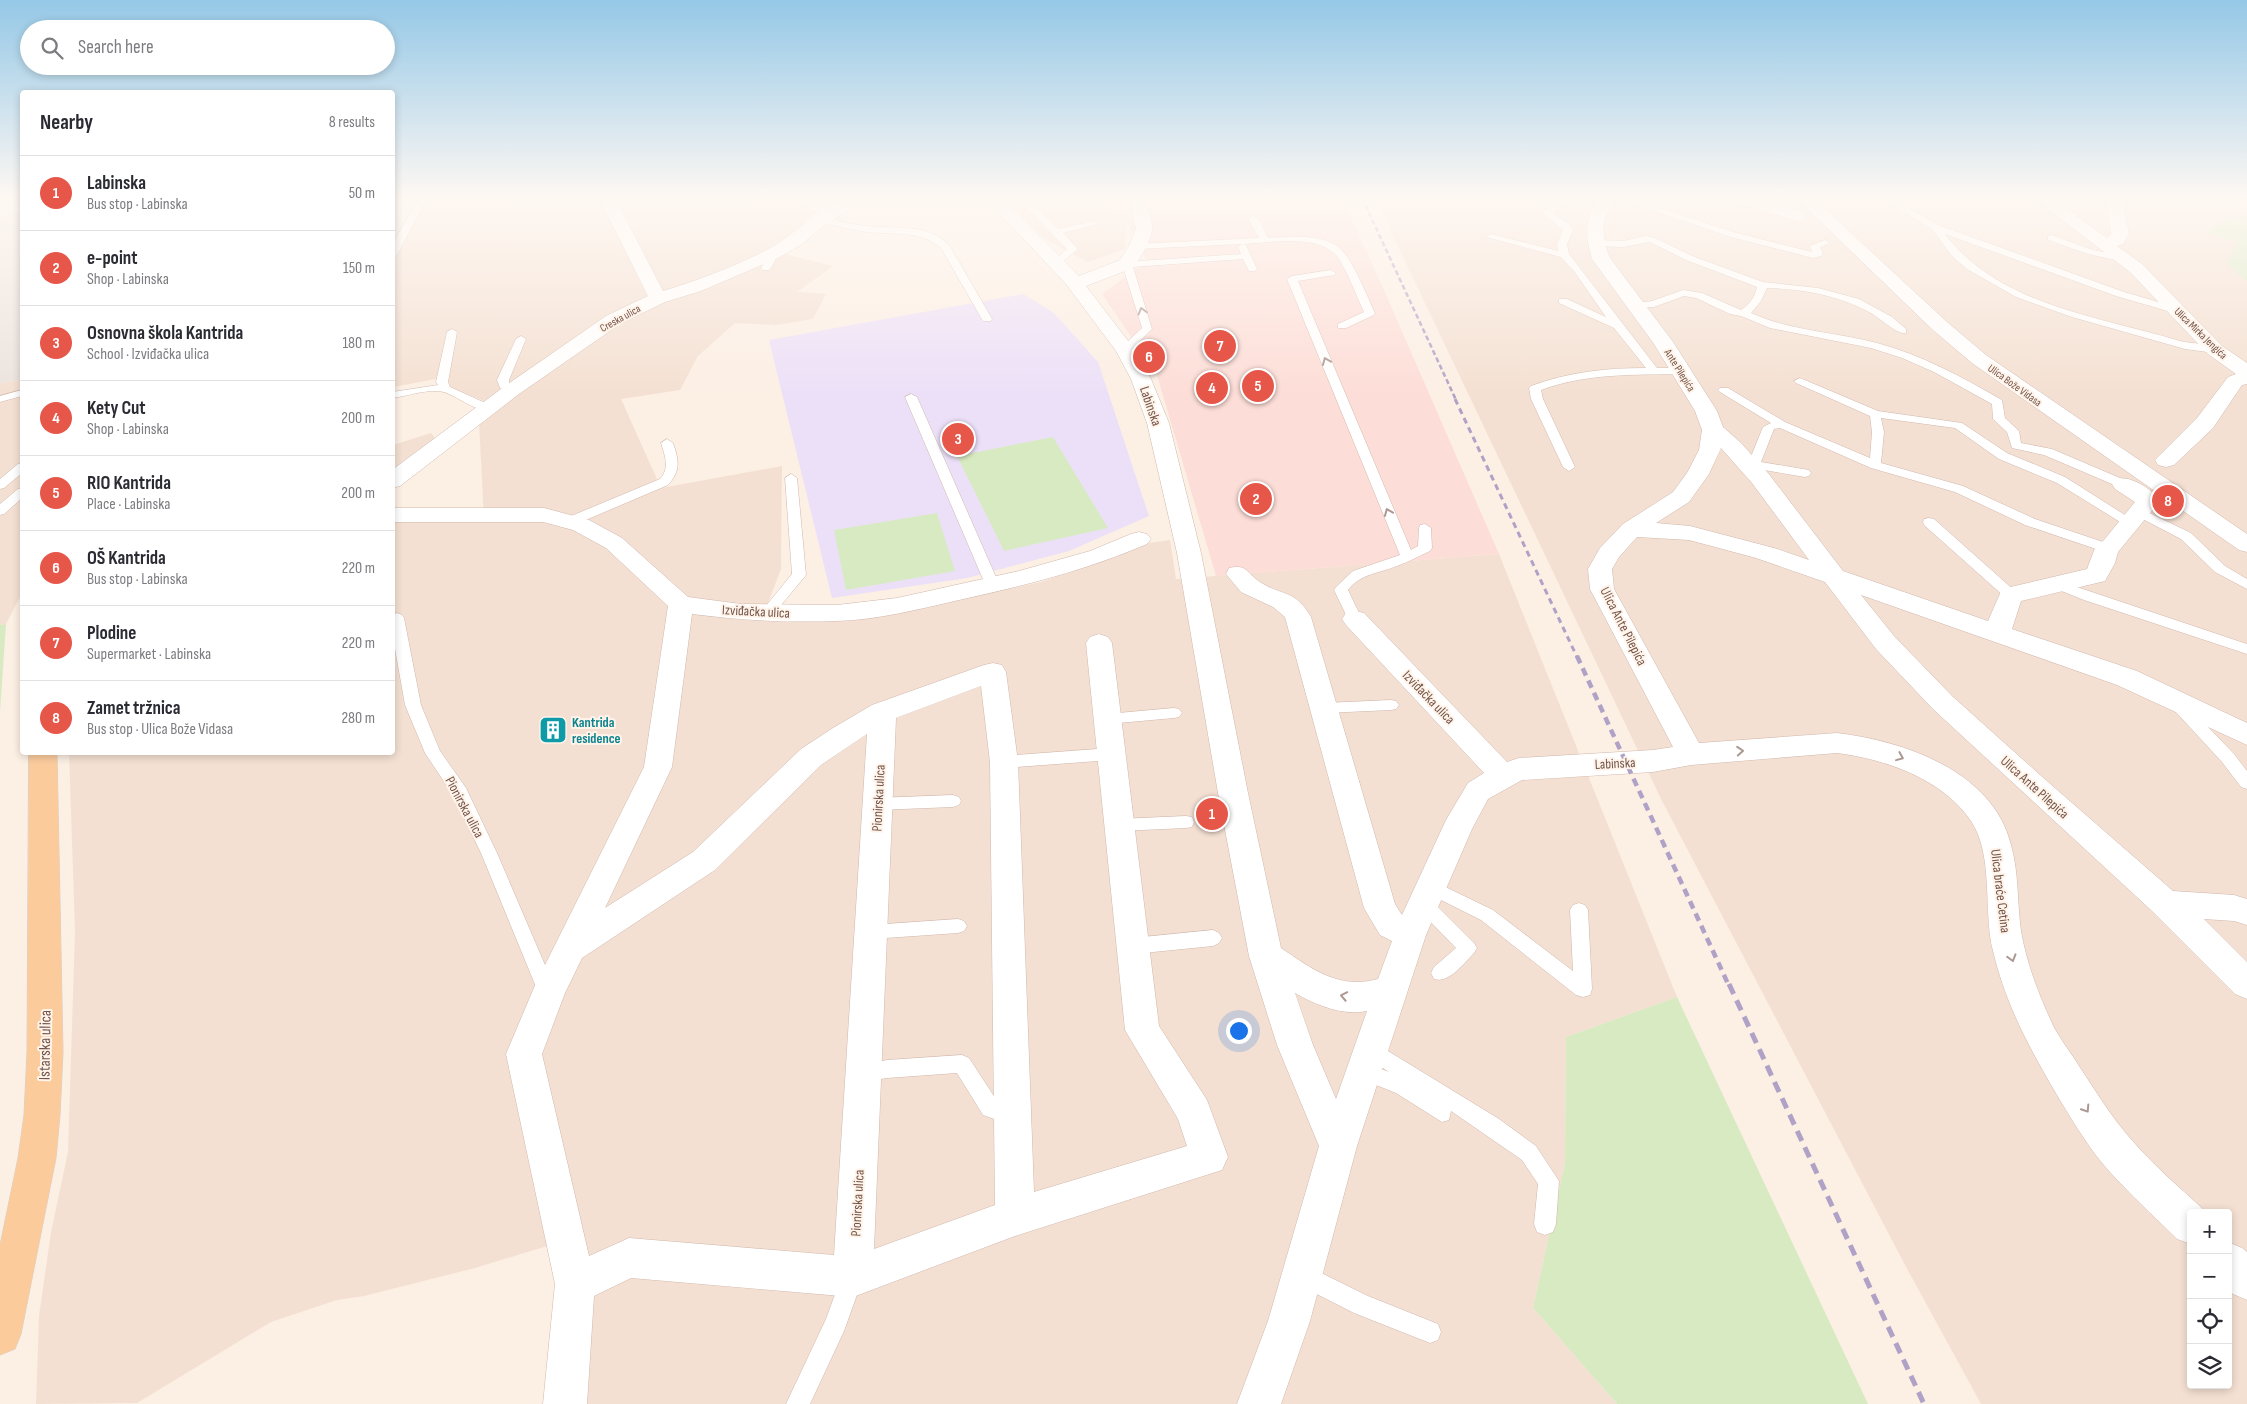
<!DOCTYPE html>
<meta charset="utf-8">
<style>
body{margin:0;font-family:"Sofia Sans Condensed",sans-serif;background:#f7f7f7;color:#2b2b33}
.controls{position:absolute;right:15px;bottom:15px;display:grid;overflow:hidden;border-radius:5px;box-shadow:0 2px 8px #0003}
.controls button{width:45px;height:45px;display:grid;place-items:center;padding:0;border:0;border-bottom:1px solid #e1e1e2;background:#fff;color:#2b2b33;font:25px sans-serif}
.you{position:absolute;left:1238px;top:1030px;width:18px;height:18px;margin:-12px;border:4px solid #fff;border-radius:50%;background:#1a73e8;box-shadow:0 0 0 8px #1a73e833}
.badge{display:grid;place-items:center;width:32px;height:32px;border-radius:50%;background:#e65649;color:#fff;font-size:16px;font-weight:700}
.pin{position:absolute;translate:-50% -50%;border:2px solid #fff;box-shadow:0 1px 5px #0006}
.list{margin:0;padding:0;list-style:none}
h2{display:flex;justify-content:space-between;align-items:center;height:65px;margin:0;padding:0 20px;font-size:21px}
h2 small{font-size:16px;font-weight:400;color:#7c7c81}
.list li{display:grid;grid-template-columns:32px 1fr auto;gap:15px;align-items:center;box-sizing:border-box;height:75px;padding:0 20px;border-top:1px solid #e1e1e2}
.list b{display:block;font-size:19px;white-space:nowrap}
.list p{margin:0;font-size:16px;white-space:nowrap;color:#7c7c81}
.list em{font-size:16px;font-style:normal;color:#7c7c81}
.icon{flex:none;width:28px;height:28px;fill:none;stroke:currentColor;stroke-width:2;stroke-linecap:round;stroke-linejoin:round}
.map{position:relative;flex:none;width:2247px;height:1404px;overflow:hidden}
.search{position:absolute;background:#fff;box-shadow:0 2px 8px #0003;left:20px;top:20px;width:375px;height:55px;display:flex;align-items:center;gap:12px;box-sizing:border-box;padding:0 18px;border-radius:28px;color:#7c7c81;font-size:19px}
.panel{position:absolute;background:#fff;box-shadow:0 2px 8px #0003;left:20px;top:90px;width:375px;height:665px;border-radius:5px}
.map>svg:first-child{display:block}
</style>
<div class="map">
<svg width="2247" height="1404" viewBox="0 0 2247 1404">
<rect width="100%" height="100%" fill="#fcefe4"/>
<path fill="#f4e0d2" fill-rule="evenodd" d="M424 198H857L836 204 810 216 805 223 772 251 833 266 797 292 826 294 813 319 776 325 735 323 698 356 680 390 621 399 661 488 782 466 781 569 762 619 962 599 1041 582 1092 564 1142 544 1170 540 1176 579 1499 554 1677 997 1566 1037 1565 1163 1533 1308 1617 1404H581L580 1236 475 1268 364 1296 337 1300 271 1322 137 1403 36 1404 39 1316 51 1232 68 1152 75 931 69 753 392 752 393 520 484 519 479 422 498 407 450 387 447 377 393 387V260Z
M1003 198H1103L1127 222 1125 249 1088 262 1045 239Z
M1375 198H2247V1404H1981L1905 1265 1661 799ZM2191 1213H2228V1385H2191Z
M22 380V593L6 624 0 625V383Z
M431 433 438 442 393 475V445Z"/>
<path fill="#fdddd7" d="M1103 198H1342L1387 297 1499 554 1216 576 1157 375 1102 294 1147 261 1127 222Z"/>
<path fill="#ece3de" d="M12 212H22V380L0 383V217Z"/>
<path fill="#ece0f8" d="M1023 294 1054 313 1098 362 1149 516 1069 551 967 578 832 598 769 340Z"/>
<path fill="#d8eac2" d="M2245 214 2247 215V280L2244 279 2227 264 2238 242 2207 233 2224 220Z
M1053 437 1108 528 1004 551 957 456Z
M937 513 955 571 846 590 834 530Z
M6 624 0 712V625Z
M1677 997 1868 1404H1617L1533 1308 1565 1163 1566 1037Z"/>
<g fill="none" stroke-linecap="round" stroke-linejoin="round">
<defs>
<path id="lane" d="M419 198H427L397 255 392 258V245Z
M801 198H809L834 215 826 217 805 205Z
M1018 198H1027L1058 229 1093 221 1098 224 1063 233 1078 249 1059 265H1053V261L1067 249Z
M1560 198H1569L1553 213 1569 224 1573 230 1567 244 1569 254 1657 368H1682L1687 371 1682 374C1634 375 1587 373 1541 390L1543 399 1575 467 1569 471 1563 467 1531 399 1529 388 1531 386C1569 372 1606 368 1646 368L1614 328 1559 303V299H1567L1606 317 1574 271 1561 257 1486 237 1491 234 1558 251 1557 244 1563 230 1542 213Z
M1617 198H1630L1733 232 1812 252 1810 246 1825 240 1830 243 1820 247 1823 254 1821 256 1813 258 1727 236Z
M1881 198H1891L1938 225 2124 292 2182 309 2183 311 2178 314 2116 296 1945 234C1998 305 2100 317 2180 341 2191 344 2213 343 2220 350L2215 353 2185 349 2072 317 2016 297 1967 269 1952 256 1932 229Z
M1253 215 1258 218 1268 238C1293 237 1328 232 1345 254 1356 268 1367 296 1375 313L1374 315 1346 328H1338V324L1364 312C1358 299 1345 266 1337 256 1316 233 1271 243 1244 244L1246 245 1257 269 1255 271H1249L1243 259 1133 267 1152 329 1129 352H1121V348L1142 328 1122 264 1124 262 1241 254 1238 247 1242 244 1138 249 1133 246 1135 244 1259 238 1248 218Z
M821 216C836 220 852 225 867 226 895 229 930 223 950 246L992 319 991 321H983L941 248C919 230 894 235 867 232 850 230 834 225 818 221L816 219Z
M2051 235 2093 250 2128 257 2130 259 2125 262 2088 254 2048 240V236Z
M1645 236 1655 238 1692 256 1763 282 1818 288 1859 299 1892 317 1906 329V333C1897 335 1879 317 1869 312 1838 295 1802 289 1767 288L1761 301 1751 313C1791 331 1835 332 1877 343 1922 355 1962 377 2002 400L2005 418 2019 431 2021 443 2052 449 2127 481 2129 484 2127 487H2119L2044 455 2012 448 2007 432 1993 419 1992 404 1934 372 1902 358 1871 348 1770 328 1741 316 1730 314 1696 298 1684 296 1654 307 1631 308V304L1652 301 1683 290 1702 293 1741 310C1750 304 1755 297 1757 287L1686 260 1650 242 1623 247 1595 246 1590 243 1595 240 1623 241Z
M774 250 779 253 771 268 769 270H763L761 268 771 251Z
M1331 270 1336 273 1334 275 1298 281 1411 550 1418 546 1419 528 1420 525 1425 524 1431 528 1432 548 1430 551C1419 556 1408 562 1397 566 1379 573 1360 574 1348 590L1362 619 1360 622H1350L1348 619 1334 590 1336 587 1353 571 1400 555 1287 279 1292 276Z
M452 329 457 332 448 382 450 387 492 406 494 408 492 410C479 414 457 396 444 392 429 388 408 396 392 398V392L438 385 436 382 447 332Z
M521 336 526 339 509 380V384L518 390 512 393 500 388 497 380 516 339Z
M1800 378 1878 411 1962 423 2007 453 2065 477 2136 522 2135 525H2125L2057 483 1999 459 1955 428 1881 418 1884 432 1881 463 1963 486 2035 519 2112 545 2114 548 2107 552 2102 551 2025 525 1955 492 1871 468 1780 428 1774 429 1761 462 1809 470 1811 473 1809 476 1805 477 1758 469 1752 473 1748 472 1746 469 1763 427 1771 423 1720 392 1718 390 1720 388H1728L1785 422 1870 458 1872 432 1870 416 1796 383 1794 381Z
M22 390V396L0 402V396Z
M911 394 917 397 999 584 997 587H987L985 584 905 397Z
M667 439 673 443C679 460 681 471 668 485L574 525H564L563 522 564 519 660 479C670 468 665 456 661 443Z
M22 463V473L4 488 0 489V479L18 464Z
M791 474 797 478 806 575 773 615H763L761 612 792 574 785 478Z
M22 488V498L4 514 0 515V504L18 489Z
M2139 508 2191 533 2225 566 2247 579V589L2215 572 2181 539 2135 515 2133 512Z
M1929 518 1934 519 2016 592 2018 595 2016 598H2006L1924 525 1923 522 1924 519Z
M2059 581 2247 644V654L2084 600 2054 588 2052 585 2054 582Z
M397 613 402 615 404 618 421 705 440 751 466 788 497 853 557 993 555 999 548 1001 541 999 481 853 453 795 425 753 405 705 392 632V615Z
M1391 700 1396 701 1399 705 1396 709 1391 710 1325 713 1320 712 1317 708 1320 704 1325 703Z
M2180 702 2185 703 2234 754 2247 771V789L2241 787 2222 762 2175 711 2172 707 2175 703Z
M1174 708 1179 709 1182 713 1179 717 1174 718 1107 724 1102 723 1099 719 1102 715 1107 714Z
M1111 748 1117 750 1119 754 1117 758 1111 760 1004 768 998 766 996 762 998 758 1004 756Z
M953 795 959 797 961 801 959 805 953 807 877 810 871 808 869 804 871 800 877 798Z
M1186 816 1192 817 1194 822 1192 827 1186 828 1119 831 1113 830 1111 825 1113 820 1119 819Z
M1431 880 1493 910 1573 971 1570 910 1573 905 1579 903 1585 905 1588 910 1592 989 1590 995 1583 997 1576 995 1481 920 1425 892 1422 887 1425 882Z
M1424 897 1430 899 1474 943 1477 948 1474 953C1464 963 1449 984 1434 979L1431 973 1434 967 1456 948 1418 909 1415 904 1418 899Z
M958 919 964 921 967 926 964 931 958 933 871 939 865 937 862 932 865 927 871 925Z
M1213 930 1219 933 1222 938 1219 943 1213 946 1133 954 1127 951 1124 946 1127 941 1133 938Z
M1370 1040 1499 1119 1536 1146 1559 1181 1556 1224 1553 1232 1545 1235 1537 1232 1534 1224 1538 1184 1522 1160 1451 1111 1449 1120 1442 1122 1396 1093 1356 1077 1353 1071 1356 1065 1363 1062 1389 1072 1363 1055 1360 1049 1363 1043Z
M962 1055 969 1058 997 1101 1018 1109 1021 1116 1018 1123 1011 1125 983 1115 957 1073 887 1078 863 1082 856 1079 853 1073 856 1067 887 1060Z
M1303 1264 1368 1296 1438 1324 1441 1332 1438 1340 1430 1343 1354 1313 1295 1283 1292 1275 1295 1267Z
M852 1267 860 1270 863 1278 844 1331 810 1404H786L826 1319 844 1270Z"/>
<path id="street" d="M599 198H615L663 291C699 280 737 266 770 248 798 233 822 203 855 198 862 197 871 198 878 198L876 201 843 214 823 226 801 245 780 257 701 291 665 302 620 324 519 394 400 486 392 488V470L505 386 606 316 648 296Z
M985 198H1002L1079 276 1120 260 1129 246 1136 228 1129 198H1145C1147 207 1153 220 1152 229 1151 242 1141 257 1133 268L1086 286 1135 350 1151 379 1169 423 1201 553 1248 793 1281 948C1312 969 1339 990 1378 979L1392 941 1380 935 1364 908 1285 617 1273 607 1241 592 1226 574 1229 568C1248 564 1246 573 1260 582 1283 597 1295 589 1311 617L1395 904 1402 915 1446 820 1468 783 1484 773 1346 625 1342 619 1346 613 1355 611 1364 613 1507 762 1519 758 1653 750 1673 747 1590 589 1588 569 1600 548 1623 524 1673 492 1687 473 1699 450 1702 430 1695 411 1654 344 1592 259C1585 237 1584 215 1601 198H1618C1615 202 1611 206 1608 211 1600 226 1604 243 1610 258L1673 342 1717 411 1723 427 1741 443 1768 473 1843 571 1988 621 2002 589 2087 569 2095 548 2104 540 2135 502 2115 489 2112 484 2115 479C2130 475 2151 488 2160 501L2118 552 2115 563 2105 581 2021 601 2012 629 2137 671 2247 723V745L2117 685 1861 595 1894 636 1952 696 2040 775 2173 891 2234 895 2247 899V925L2234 921 2204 919 2247 962V999L2235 994 2151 910 1933 709 1876 649 1825 582 1756 558 1689 540 1637 537 1619 557 1612 569 1614 589 1699 743 1837 733C1904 741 1993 771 2011 845 2019 873 2017 902 2021 931 2026 961 2038 993 2051 1021 2058 1037 2070 1051 2079 1066 2095 1090 2110 1115 2129 1137 2152 1164 2179 1187 2205 1211L2206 1213H2191V1244L2177 1239C2152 1214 2126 1191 2103 1164 2085 1142 2071 1118 2057 1095 2029 1047 2006 1005 1993 951 1983 912 1994 855 1971 821 1943 779 1885 759 1837 753L1691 765 1653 772 1522 780 1488 799 1472 829 1426 935 1357 1146 1310 1321 1281 1404H1237L1268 1321 1319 1146 1277 1045 1249 956 1218 793 1177 553 1147 423 1131 379 1116 351 1066 284ZM1721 448 1752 483 1809 560 1774 548 1690 526 1656 523 1689 502 1709 474ZM1295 993C1316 1005 1342 1016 1367 1011L1336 1099 1313 1045Z
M1729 198H1754L1803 212 1805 216 1803 220 1797 221 1731 201Z
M1796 198H1813L1947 322 1986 355 2247 534V552L2239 550 1972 363 1933 330Z
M2034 198H2052L2107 238 2111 234 2106 198H2122L2129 234 2123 244 2117 246 2142 264 2222 346 2247 363V384L2242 385 2213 428 2174 465 2166 467 2158 465 2155 460 2197 418 2228 377 2236 374 2208 354 2130 272Z
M392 508H544L589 520 622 538 688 597 741 604 837 605 897 598 1019 571 1090 551 1131 534 1139 532 1147 534 1151 539 1147 544C1087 570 1023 586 959 600 919 609 878 620 836 621 788 623 740 620 692 614L672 767 605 908 693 852 801 749 833 728 872 705 984 665 993 663 1002 665 1006 672 1018 762 1034 1192 1187 1146 1178 1119 1125 1030 1086 643 1090 637 1099 634 1108 637 1112 643 1159 1026 1207 1100 1228 1157 1222 1170 1015 1236 853 1297 631 1278 594 1296 587 1404H543L555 1284 506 1054 536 983 644 767 668 606 606 548 573 530 543 522H392ZM981 686 990 762 995 1205 874 1249 896 718ZM867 734 834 1255 629 1238 589 1256 542 1054 565 993 582 958 715 870 821 765Z
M2228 1242 2242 1248 2247 1252V1300L2233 1294 2228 1290Z"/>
<path id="primary" d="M29 752H57L63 1052 60 1115 56 1158 21 1334 15 1349 0 1355V1245L18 1158 24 1115 27 1052Z"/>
</defs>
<use href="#lane" stroke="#d0b8ad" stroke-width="1"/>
<use href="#street" stroke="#d0b8ad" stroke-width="1"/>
<use href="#primary" stroke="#d8cfcc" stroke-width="1"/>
<use href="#lane" fill="#fff" fill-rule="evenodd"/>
<use href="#street" fill="#fff" fill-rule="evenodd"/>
<use href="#primary" fill="#fbcb9c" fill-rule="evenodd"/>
<path stroke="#b0a2c6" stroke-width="2.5" stroke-dasharray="5 3" stroke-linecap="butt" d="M1362 198 1456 400"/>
<path stroke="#b0a2c6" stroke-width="3" stroke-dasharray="6 4.5" stroke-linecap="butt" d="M1455 399 1577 657"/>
<path stroke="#b0a2c6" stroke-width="4.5" stroke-dasharray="8 5.5" stroke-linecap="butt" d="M1577 656 1729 986"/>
<path stroke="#b0a2c6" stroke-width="5" stroke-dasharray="11 7" stroke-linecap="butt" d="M1729 984 1924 1404"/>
</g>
<defs><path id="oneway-chevron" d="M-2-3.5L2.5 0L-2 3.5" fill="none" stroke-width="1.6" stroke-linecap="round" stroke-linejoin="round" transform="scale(1.25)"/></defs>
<g stroke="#ac9892">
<use href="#oneway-chevron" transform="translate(1142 311) rotate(-105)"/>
<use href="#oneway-chevron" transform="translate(1326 361) rotate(-112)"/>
<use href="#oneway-chevron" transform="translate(1388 512) rotate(-112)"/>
<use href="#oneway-chevron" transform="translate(1740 751) rotate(-4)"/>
<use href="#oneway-chevron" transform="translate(1900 757) rotate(22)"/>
<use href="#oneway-chevron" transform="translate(2012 958) rotate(74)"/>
<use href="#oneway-chevron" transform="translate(1344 996) rotate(-169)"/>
<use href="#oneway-chevron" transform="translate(2086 1109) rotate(57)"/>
</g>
<linearGradient id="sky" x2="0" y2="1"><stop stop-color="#95c8e7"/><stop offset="0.5" stop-color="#fef8f3"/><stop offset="1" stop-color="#fef8f3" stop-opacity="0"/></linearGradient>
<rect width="2247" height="395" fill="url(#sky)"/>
<defs>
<symbol id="building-square" viewBox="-11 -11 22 22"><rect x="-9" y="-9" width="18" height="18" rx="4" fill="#0f9aa8" stroke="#fff4ea"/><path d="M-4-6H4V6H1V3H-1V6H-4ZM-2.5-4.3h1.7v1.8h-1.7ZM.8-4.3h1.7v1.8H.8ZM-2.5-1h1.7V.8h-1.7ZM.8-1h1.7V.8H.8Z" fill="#fff"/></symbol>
</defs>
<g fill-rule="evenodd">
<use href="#building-square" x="537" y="714" width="32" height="32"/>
</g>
<g text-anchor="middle" stroke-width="4" stroke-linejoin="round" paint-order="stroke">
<g font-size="11" fill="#745349" stroke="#fff4ea">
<text transform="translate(620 318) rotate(-29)" y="4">Creska ulica</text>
<text transform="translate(2201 333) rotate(44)" y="4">Ulica Mirka Jengića</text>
<text transform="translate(1680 370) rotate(58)" y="4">Ante Pilepića</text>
<text transform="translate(2015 385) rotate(36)" y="4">Ulica Bože Vidasa</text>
</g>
<g font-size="14" fill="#745349" stroke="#fff4ea">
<text transform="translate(1151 406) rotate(71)" y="5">Labinska</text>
<text transform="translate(756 611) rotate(3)" y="5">Izviđačka ulica</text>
<text transform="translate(1624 626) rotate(63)" y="5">Ulica Ante Pilepića</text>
<text transform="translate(1429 697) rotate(46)" y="5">Izviđačka ulica</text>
<text transform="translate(1615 763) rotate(-3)" y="5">Labinska</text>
<text transform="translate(2035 787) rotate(42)" y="5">Ulica Ante Pilepića</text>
<text transform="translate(878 798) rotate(-87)" y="5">Pionirska ulica</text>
<text transform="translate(465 807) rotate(62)" y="5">Pionirska ulica</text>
<text transform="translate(2001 891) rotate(83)" y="5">Ulica braće Cetina</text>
<text transform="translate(857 1203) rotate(-87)" y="5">Pionirska ulica</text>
</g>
<g font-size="14" font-weight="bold" fill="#0d838f" stroke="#fff4ea" text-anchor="start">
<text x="572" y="727">Kantrida<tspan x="572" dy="16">residence</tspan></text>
</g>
<g font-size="16" fill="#745349" stroke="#fff4ea">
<text transform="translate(44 1045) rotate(-89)" y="6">Istarska ulica</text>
</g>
</g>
</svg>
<div class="controls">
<button>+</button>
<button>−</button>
<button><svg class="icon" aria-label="locate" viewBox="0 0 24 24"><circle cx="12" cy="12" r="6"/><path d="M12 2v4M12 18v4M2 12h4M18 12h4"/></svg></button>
<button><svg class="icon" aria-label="layers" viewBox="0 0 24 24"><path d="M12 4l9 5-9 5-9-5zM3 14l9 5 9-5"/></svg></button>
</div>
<div class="you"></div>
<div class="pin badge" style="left:1212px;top:814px">1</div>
<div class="pin badge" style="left:1256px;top:499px">2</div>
<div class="pin badge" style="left:958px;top:439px">3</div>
<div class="pin badge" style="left:1212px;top:388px">4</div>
<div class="pin badge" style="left:1258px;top:386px">5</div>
<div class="pin badge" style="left:1149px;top:357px">6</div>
<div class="pin badge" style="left:1220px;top:346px">7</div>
<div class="pin badge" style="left:2168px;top:501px">8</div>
<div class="search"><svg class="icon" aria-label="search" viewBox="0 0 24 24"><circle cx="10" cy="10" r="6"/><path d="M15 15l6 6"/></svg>Search here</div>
<section class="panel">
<h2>Nearby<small>8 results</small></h2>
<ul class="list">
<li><span class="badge">1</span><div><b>Labinska</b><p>Bus stop · Labinska</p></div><em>50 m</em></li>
<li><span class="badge">2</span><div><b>e-point</b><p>Shop · Labinska</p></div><em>150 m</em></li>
<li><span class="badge">3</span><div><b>Osnovna škola Kantrida</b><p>School · Izviđačka ulica</p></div><em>180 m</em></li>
<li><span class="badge">4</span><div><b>Kety Cut</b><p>Shop · Labinska</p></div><em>200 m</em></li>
<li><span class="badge">5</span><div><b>RIO Kantrida</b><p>Place · Labinska</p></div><em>200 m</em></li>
<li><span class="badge">6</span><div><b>OŠ Kantrida</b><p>Bus stop · Labinska</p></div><em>220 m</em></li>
<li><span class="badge">7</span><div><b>Plodine</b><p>Supermarket · Labinska</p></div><em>220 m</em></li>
<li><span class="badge">8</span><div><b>Zamet tržnica</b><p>Bus stop · Ulica Bože Vidasa</p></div><em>280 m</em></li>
</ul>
</section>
</div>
